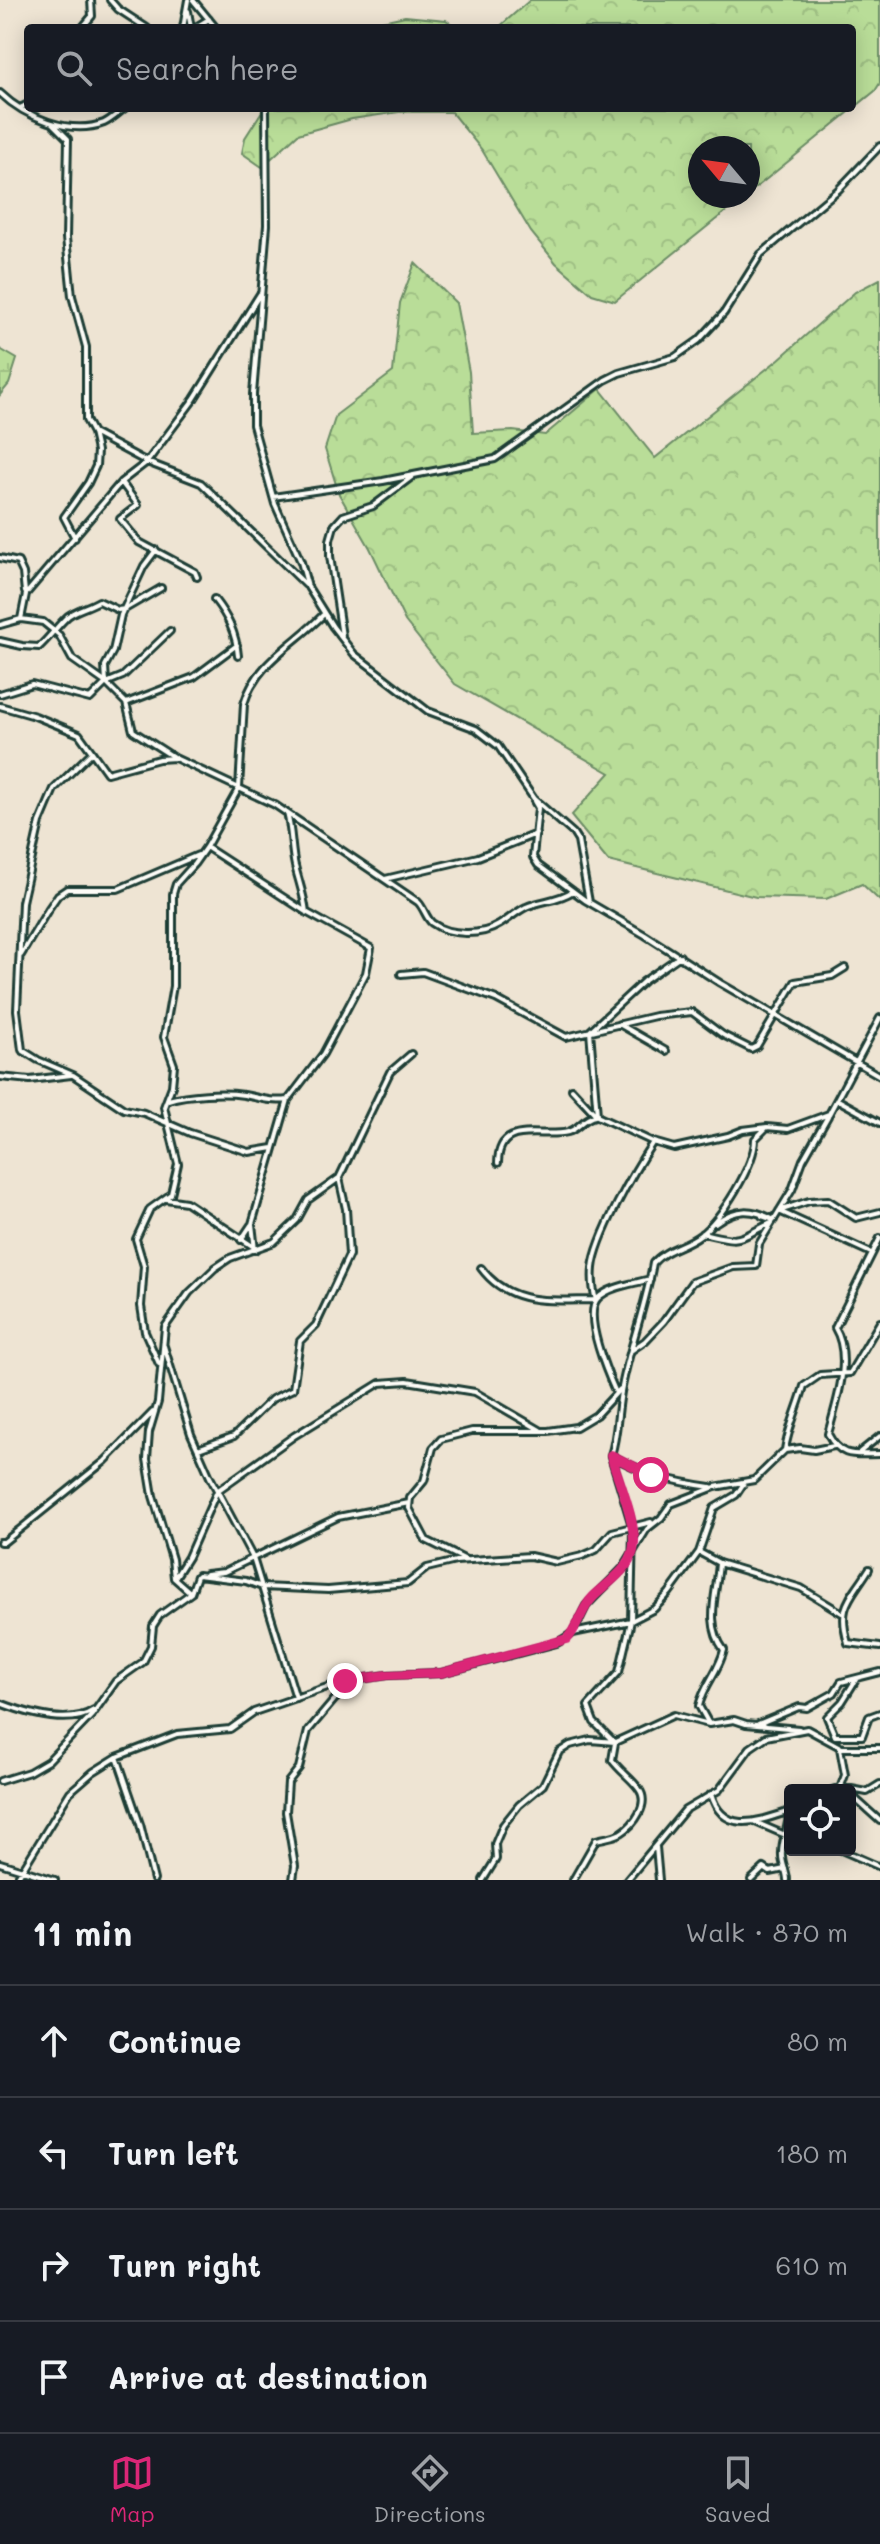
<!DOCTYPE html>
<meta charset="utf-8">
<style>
body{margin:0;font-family:Mali,sans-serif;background:#242831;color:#f1f3f6}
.controls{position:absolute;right:24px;bottom:24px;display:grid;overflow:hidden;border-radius:8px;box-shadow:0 4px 20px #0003}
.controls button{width:72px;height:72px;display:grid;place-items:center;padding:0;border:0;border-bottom:2px solid #363941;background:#171b24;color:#f1f3f6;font:40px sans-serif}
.compass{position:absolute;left:688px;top:136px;width:72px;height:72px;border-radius:50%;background:#171b24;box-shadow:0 4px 20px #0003;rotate:299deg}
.stop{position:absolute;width:24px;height:24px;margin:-18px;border:6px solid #db2777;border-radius:50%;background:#fff}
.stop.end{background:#db2777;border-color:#fff;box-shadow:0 2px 8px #0008}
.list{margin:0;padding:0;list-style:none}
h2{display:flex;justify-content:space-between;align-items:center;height:104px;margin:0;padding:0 32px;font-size:34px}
h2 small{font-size:26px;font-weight:400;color:#9ea1a6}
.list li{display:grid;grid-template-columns:52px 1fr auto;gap:24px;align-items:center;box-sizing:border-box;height:112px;padding:0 32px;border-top:2px solid #363941}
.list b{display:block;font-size:30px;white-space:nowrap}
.list em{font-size:26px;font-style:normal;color:#9ea1a6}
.icon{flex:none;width:44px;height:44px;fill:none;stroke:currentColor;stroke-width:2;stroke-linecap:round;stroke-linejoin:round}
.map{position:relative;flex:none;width:880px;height:1880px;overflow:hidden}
.search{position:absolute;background:#171b24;box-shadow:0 4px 20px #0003;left:24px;right:24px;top:24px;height:88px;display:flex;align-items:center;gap:20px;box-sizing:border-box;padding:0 28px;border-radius:8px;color:#9ea1a6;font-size:30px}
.sheet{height:552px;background:#171b24}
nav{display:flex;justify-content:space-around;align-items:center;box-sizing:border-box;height:112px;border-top:2px solid #363941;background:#171b24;font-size:22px;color:#9ea1a6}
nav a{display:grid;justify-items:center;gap:4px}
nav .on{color:#db2777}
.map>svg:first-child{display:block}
</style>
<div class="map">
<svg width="880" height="1880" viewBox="0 0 880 1880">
<defs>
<pattern id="forest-crowns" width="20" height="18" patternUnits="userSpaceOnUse" patternTransform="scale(2)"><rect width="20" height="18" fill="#b9dd98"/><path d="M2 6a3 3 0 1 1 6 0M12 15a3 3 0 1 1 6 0" fill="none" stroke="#9fbf84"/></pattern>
<pattern id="wetland-marsh" width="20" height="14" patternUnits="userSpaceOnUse" patternTransform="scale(2)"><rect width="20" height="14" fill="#b9dd98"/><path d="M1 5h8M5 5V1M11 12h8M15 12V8" fill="none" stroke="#9fbf84"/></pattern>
</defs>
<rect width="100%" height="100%" fill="#eee4d3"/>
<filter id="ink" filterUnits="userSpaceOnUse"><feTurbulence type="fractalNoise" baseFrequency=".0125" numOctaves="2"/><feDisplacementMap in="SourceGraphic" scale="16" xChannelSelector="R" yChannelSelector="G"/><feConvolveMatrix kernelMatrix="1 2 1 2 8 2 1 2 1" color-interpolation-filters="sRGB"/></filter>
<g filter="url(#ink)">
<path fill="url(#forest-crowns)" stroke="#6c8d66" stroke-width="2" d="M530 0H880V83L875 91 748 194V148H700V196H745L615 301 592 294 556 263 531 232 482 150 451 112H399L352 119 298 134 262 167 242 153 245 138 264 108H852V28H498Z
M405 16 446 20 457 28H349Z
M415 263 456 303 469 372 473 433 513 431 545 435 600 389 655 458 779 359 855 292 880 279V901L862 884 826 899 756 897 608 861 571 816 610 773 455 684 405 621 370 548 339 494 325 449 336 415 393 372 400 303Z"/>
<path fill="url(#wetland-marsh)" stroke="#6c8d66" stroke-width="2" d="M0 349 17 359 9 384 0 395Z"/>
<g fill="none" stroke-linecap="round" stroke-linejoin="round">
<defs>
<path id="minor" d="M110 0 118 9 147 28
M193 0 216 28
M188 11 191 28
M82 28 92 16 91 0
M183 28 188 0
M194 28 209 19
M0 93C25 117 70 136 104 123 112 119 118 113 125 108
M20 108 28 104
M266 108 267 225 253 394V425L275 504 301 562 308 587 333 627 354 654 428 711 476 729 498 746 534 799 573 833 578 841 589 902
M52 123 68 139 66 238 72 296 86 347V420L93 433 97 451 96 466 88 483 64 517 75 538
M93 433 147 462 201 483 306 585
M121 482 138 505 120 519 139 542 195 572 197 577
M273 497 383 481 495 459 605 380 619 373 675 357 699 340 724 313 761 254 838 190 880 146
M0 558 18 562 23 573 25 592
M214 599C228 617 236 633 238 656
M21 619 43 622 59 635 72 659 106 683 105 666 113 651 121 615 144 566 156 550
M0 625 21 619 26 594 121 482 147 462 194 399 260 294
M342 636 330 556V540L334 526 343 516 373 506 413 476
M0 641 22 646 39 647C49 638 58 625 68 616 77 609 89 607 99 601L118 610 125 609 161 588
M106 683 123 676 170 631
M0 694 32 684 90 699 106 683 126 703 133 731 175 758 275 805 418 902C424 908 426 918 432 923 450 936 481 936 499 925 509 919 516 912 526 907 543 900 558 901 573 891
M126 703 194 677 237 645
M0 706 35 716 79 734 92 752
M175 758 159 759 107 773 92 752 54 789 40 822 22 902 17 1010 22 1050 38 1060 73 1075 124 1109 144 1113 190 1133 249 1152 273 1148
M534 801 538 808 533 857 538 865 585 900 645 935 720 983 880 1076
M287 813C292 831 291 848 295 866 299 882 304 895 306 912
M206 847 306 912 371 948 366 973 323 1054 288 1100 252 1224 255 1250
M385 879 478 857 536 834
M21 955 49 908 58 895 67 889H118L198 855
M401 974 423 972 496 999 566 1037 655 1016 692 1012 723 1035 751 1049 757 1046 795 982 832 976 845 968
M619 1024 666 1051
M0 1077 30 1080 71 1075
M572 1089 597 1116 653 1142 674 1148 728 1136 743 1130 767 1127 788 1129 829 1114 880 1018
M168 1100C188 1094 223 1092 244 1095 261 1098 269 1102 288 1100
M838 1100 880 1123
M597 1115 590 1031 644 981 680 956
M498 1163C499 1119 540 1139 568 1132 579 1129 583 1118 595 1116
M166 1199 186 1202 254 1247
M782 1210 809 1201 828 1200 856 1218 880 1212
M779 1211 871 1253
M715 1223C736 1208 752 1208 774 1220L762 1216
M702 1233C744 1243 735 1240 771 1223
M880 1238 835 1328C853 1358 836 1403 828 1434 841 1459 855 1454 880 1454
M241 1240 251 1225
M481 1268C510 1307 551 1300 596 1300 593 1290 592 1279 593 1268 596 1237 635 1169 653 1142
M164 1346 191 1434 210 1477 253 1558 296 1698
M632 1350 645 1341 664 1321 692 1282 733 1267 756 1266 759 1244 792 1190 803 1160 828 1116
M159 1364 145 1332 141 1306 144 1266 136 1239 150 1209 171 1194 178 1164 164 1107 172 1086 174 1065 164 1037 173 986V894L176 884 194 864 206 847 239 788 244 704C256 662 295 644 323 615
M616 1393C608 1375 582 1315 598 1298 610 1286 634 1284 650 1279
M198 1449 234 1436 272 1399 293 1389 300 1341 316 1325 349 1255 346 1209 339 1178
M785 1450C788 1428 798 1408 804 1386L820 1375 850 1373 880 1322
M860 1452 880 1436
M611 1456 633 1529 631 1621 619 1672 588 1706 594 1722 613 1741
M711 1487C675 1482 643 1474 611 1455 618 1434 617 1410 622 1387 630 1345 646 1305 653 1263 665 1249 686 1246 700 1235 721 1219 755 1165 755 1139L767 1127
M0 1542H4L105 1461 153 1412
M699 1552 719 1563C717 1594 704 1623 724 1650 719 1671 704 1685 699 1706L709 1724
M466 1560 426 1540 409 1508 410 1498 424 1481 433 1448 441 1439 472 1431H548L576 1427 596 1415 620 1389
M719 1563 801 1588 842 1613
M869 1569C850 1600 837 1605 848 1643L880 1647
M206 1574 224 1572 338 1517 409 1503
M198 1575 246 1581 262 1587 328 1590 408 1583 427 1568 456 1561 530 1556 557 1562 582 1556 596 1550 612 1532 651 1522
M176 1576 188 1557 217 1491 294 1436 380 1383 407 1381 475 1392 540 1430
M191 1593 197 1576
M573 1633 631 1621 654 1609 669 1593 699 1552 714 1508 736 1495 744 1483
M857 1678 842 1702 827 1717 835 1736H862L869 1717 880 1713
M0 1703C26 1713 69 1727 94 1710
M758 1724 799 1707 807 1708 834 1693 841 1682 880 1672
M840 1748 845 1775 841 1786
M117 1757 140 1824 154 1880
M0 1781 29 1772 48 1761 92 1715 116 1681 143 1662 151 1646 153 1626 160 1615 191 1593 174 1578 172 1559 153 1496 147 1459 149 1432 158 1402 165 1327 189 1293 215 1268 230 1258 274 1242 297 1220 308 1200 339 1178 390 1072 411 1054
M832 1790 841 1787 867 1792 880 1784
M711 1794C723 1836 759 1821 790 1811
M850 1794 880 1821
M755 1822 783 1834 790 1835
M656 1847 659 1880
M841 1850 880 1867
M0 1863 55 1880
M16 1880 70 1792 93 1772 117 1757 177 1734 230 1729 254 1712 345 1681 388 1675 441 1673 557 1643 573 1633 586 1606 623 1568 647 1529 661 1518 671 1504 715 1487 754 1480 785 1450 800 1448 814 1450 834 1446
M293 1880 295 1866 286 1812 288 1782 299 1768 308 1731 335 1699 358 1681
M483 1880 496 1859 495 1844 503 1825 519 1805 543 1785 559 1752 570 1745 590 1740 615 1742 674 1715 709 1724 734 1720 746 1724 799 1729
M573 1880 596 1840C604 1838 614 1837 621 1833 634 1825 650 1804 639 1789 632 1779 620 1771 612 1760L615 1743
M627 1880 685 1810 719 1790 750 1748 766 1737 807 1729 842 1748H880
M751 1880 764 1868 770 1872 785 1869
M787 1880C787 1871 781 1863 782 1853 782 1839 789 1827 789 1813"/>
</defs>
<use href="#minor" stroke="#1f3d34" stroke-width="10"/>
<use href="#minor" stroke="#fdfcf7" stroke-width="4"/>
</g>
</g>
<g fill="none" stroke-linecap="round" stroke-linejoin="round" filter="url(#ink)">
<path stroke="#db2777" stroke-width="10" d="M345 1681 388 1675 441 1673 567 1639C578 1627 581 1609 593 1597 606 1584 629 1570 633 1551 639 1528 618 1479 611 1455L651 1475"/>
</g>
</svg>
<div class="controls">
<button><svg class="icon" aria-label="locate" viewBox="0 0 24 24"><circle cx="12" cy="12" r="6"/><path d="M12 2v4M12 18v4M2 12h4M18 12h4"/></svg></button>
</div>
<svg class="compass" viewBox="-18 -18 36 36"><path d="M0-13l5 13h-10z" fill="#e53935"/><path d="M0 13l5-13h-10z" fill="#9ea1a6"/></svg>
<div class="stop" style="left:651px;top:1475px"></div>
<div class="stop end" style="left:345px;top:1681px"></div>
<div class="search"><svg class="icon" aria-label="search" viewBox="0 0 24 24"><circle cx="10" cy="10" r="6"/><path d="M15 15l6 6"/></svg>Search here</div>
</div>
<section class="sheet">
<h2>11 min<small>Walk · 870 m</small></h2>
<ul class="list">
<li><svg class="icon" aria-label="ahead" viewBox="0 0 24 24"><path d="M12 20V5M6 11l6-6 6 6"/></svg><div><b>Continue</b></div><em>80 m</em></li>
<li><svg class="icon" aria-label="left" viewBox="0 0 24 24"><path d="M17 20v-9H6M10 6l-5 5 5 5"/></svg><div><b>Turn left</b></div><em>180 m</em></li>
<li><svg class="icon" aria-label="right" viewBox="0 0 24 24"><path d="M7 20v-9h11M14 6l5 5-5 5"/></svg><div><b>Turn right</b></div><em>610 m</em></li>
<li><svg class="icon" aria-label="arrive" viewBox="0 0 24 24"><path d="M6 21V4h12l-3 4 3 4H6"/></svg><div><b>Arrive at destination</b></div></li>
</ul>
</section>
<nav>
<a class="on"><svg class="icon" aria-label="map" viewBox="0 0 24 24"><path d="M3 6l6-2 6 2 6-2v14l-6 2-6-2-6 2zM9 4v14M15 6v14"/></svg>Map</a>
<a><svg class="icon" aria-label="directions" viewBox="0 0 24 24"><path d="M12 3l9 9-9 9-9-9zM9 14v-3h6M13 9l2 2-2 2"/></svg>Directions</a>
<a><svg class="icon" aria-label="saved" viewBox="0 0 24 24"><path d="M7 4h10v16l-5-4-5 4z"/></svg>Saved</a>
</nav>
